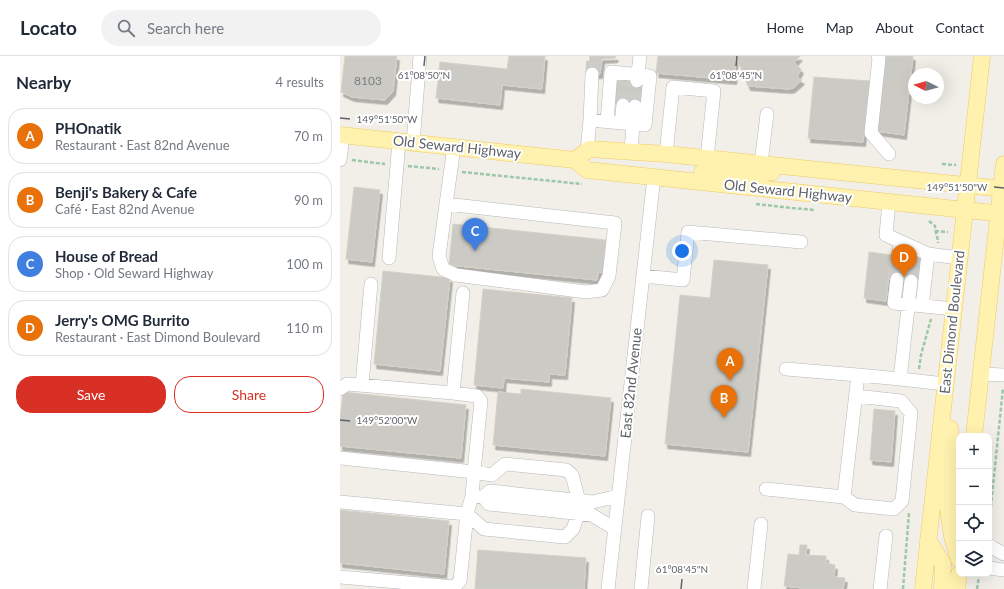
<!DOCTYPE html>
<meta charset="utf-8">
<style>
body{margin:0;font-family:Lato,sans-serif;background:#f2f2f3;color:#1f2937}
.controls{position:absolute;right:12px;bottom:12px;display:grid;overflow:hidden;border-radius:8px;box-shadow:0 4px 16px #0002}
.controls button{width:36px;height:36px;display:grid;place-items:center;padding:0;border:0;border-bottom:1px solid #e0e1e3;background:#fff;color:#1f2937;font:20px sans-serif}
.compass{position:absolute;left:568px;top:12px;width:36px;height:36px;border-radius:50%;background:#fff;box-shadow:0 4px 16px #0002;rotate:276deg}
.you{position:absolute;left:342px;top:195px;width:14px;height:14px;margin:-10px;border:3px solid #fff;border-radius:50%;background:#1a73e8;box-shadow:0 0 0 6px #1a73e833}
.badge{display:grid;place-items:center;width:26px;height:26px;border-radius:50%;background:#d93025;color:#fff;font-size:13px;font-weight:700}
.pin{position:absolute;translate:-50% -33px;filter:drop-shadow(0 1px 2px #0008)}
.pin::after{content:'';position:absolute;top:21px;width:14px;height:12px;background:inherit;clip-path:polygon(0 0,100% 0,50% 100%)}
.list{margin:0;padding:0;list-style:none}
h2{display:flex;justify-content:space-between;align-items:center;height:52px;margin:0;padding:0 16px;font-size:17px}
h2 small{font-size:13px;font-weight:400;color:#747a83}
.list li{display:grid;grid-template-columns:26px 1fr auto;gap:12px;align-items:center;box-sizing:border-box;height:56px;margin:0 8px 8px;padding:0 8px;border:1px solid #e0e1e3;border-radius:16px}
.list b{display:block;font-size:15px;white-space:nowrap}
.list p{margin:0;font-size:13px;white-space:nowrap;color:#747a83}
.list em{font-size:13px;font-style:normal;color:#747a83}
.actions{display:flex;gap:8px;padding:12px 16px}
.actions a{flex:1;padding:9px 0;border:1px solid #d93025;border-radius:16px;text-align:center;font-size:14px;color:#d93025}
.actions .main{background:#d93025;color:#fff}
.icon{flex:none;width:22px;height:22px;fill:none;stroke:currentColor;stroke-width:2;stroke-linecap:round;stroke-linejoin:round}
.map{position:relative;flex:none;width:664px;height:533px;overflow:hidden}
header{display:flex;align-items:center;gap:24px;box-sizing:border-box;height:56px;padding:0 20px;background:#fff;border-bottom:1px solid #e0e1e3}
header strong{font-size:19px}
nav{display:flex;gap:22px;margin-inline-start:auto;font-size:14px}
.search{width:280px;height:36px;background:#f2f2f3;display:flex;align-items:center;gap:10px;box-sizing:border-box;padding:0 14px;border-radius:22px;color:#747a83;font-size:15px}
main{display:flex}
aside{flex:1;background:#fff}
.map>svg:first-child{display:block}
</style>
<header>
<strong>Locato</strong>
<div class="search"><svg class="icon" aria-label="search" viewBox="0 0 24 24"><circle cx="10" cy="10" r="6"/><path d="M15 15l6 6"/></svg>Search here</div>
<nav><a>Home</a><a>Map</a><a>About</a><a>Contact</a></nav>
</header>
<main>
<aside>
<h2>Nearby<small>4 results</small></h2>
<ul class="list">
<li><span class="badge" style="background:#e8710a">A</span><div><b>PHOnatik</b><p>Restaurant · East 82nd Avenue</p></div><em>70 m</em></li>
<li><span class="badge" style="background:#e8710a">B</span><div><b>Benji's Bakery &amp; Cafe</b><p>Café · East 82nd Avenue</p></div><em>90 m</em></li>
<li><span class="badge" style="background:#3f7fe0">C</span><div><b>House of Bread</b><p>Shop · Old Seward Highway</p></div><em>100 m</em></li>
<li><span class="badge" style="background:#e8710a">D</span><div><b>Jerry's OMG Burrito</b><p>Restaurant · East Dimond Boulevard</p></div><em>110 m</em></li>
</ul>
<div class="actions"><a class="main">Save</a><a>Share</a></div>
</aside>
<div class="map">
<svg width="664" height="533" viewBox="0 0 664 533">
<defs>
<filter id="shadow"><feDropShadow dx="2.5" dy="4.5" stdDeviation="0" flood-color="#0004"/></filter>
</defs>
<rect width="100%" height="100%" fill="#f1efe8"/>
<path fill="#cccac5" stroke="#d6d1c6" filter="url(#shadow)" d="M5 0H57L53 35 45 44 12 41 1 36Z
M169 0H205L202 33 162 29 160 49 96 42 100 6 167 13Z
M250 0H276L275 2 262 3 260 18H248Z
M318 0H396L394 24 316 17Z
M396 0H460L454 7 461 13 457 21 462 24 453 32 449 33 408 30Z
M546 0H573L564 79 537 75Z
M474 21 530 25 523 86 468 82Z
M277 24 307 26 304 51 274 48Z
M14 131 40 134 32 206 6 203Z
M113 168 266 184 263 217 258 216 257 224 109 209Z
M529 196 551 199 546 245 524 242Z
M551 199 584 203 582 226 548 223Z
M374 204 428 209 408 396 325 388 340 239 370 242Z
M43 215 110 222 100 315 34 308Z
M143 233 232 242 225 319 209 318V326L164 322 163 332 134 329Z
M181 333 271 342 265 400 153 389 158 336 181 338Z
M3 336 126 349 121 402 0 390V364Z
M534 353 555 355 551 406 530 404Z
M0 454 109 465 104 518 0 507Z
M460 489H467L466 499 486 500V507L495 509 494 521 505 522 503 533H463V532L444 530 448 498 459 499Z
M138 494 246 502 244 533H135Z"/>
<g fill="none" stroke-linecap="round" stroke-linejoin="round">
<path stroke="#ccccc8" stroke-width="13" stroke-dasharray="13 6" stroke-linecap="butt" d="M252 18 253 0
M283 49 285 24
M295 50 297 25
M557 223 559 200
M571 225 573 202"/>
<defs>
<path id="minor" d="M538 0 539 2 531 77 549 98
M297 25 300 0
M250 64 252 18
M267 65 271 16 310 20 305 69 293 68 295 50
M281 67 283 49
M73 87 80 0
M247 95 250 64 293 68 291 96
M326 98 333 31 374 35 367 102
M0 104 3 79
M421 108 427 58
M549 146 546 179 588 198 619 202
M106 148 99 200 103 213 116 219 246 236 262 234 269 220 275 167 106 148 114 91
M559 200 560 186
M49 202 57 109 59 85
M303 220 343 224 348 176 461 186
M557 223 554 247 614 253
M571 225 560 323 605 328
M582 250 588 198
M446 313 518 319
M641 318 664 319
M22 329 31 228
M0 333 7 328 113 337 123 237
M0 402 134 416 132 440
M426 433 504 441 518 319 560 323
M143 441 150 435 253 446 278 440
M504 441 515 449 554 453 562 445 571 357 561 345 516 340
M0 446 127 458 144 473 225 481 233 473 238 458 239 445 232 419 226 414 165 408 152 419 134 416 141 345 137 340 113 337
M649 489 653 492 664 498
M649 512 664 514
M0 521 114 531 120 525 127 458 132 440 143 441 149 448 252 459 275 473
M268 533 314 121
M301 533 308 460
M414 533 421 468
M540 533 546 480"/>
<path id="major" d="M0 79 235 104 247 114 664 158
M235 104 249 93 326 98 664 133
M362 116C385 118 409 119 432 116
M610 372 608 451 612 480 619 504
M634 380 664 108
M588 484 603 508 602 533
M583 533 642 0
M617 533 619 518"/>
</defs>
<use href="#minor" stroke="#b5b8bc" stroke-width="14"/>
<use href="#major" stroke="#f2c960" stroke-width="17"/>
<path stroke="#9cc7a9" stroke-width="2.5" stroke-dasharray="4 2" stroke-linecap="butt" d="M12 104 45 108
M602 108 616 109
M68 110 99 113
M122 116 242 128
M416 148 452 152 475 154
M589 165 595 170C595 176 598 181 598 187
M595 175 608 176
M579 313 581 299 591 263
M649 469 663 332
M563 533 569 457
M637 533 639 520"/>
<use href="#minor" stroke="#fff" stroke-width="13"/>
<use href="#major" stroke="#fff2af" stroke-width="16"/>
</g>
<path fill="none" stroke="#5f6368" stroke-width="1.5" d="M84 10 85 0M396 10 397 0M0 62 10 63M654 131 664 132M0 364 10 365M341 533 342 523"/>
<g text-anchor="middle" stroke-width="4" stroke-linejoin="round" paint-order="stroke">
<g font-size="12" fill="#7a7d7f">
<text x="28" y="29">8103</text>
</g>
<g font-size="14" fill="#5f6368" stroke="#fff">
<text transform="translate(117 91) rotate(6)" y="5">Old Seward Highway</text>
<text transform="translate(448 135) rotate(6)" y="5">Old Seward Highway</text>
<text transform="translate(612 266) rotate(-84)" y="5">East Dimond Boulevard</text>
<text transform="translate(291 327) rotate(-84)" y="5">East 82nd Avenue</text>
</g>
</g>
<g font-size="10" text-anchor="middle" fill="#5f6368" stroke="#fff" stroke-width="4" stroke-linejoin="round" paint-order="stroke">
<text x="84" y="23">61°08'50"N</text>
<text x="396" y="23">61°08'45"N</text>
<text x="47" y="67">149°51'50"W</text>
<text x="617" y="135">149°51'50"W</text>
<text x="47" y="368">149°52'00"W</text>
<text x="342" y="517">61°08'45"N</text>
</g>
</svg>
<div class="controls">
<button>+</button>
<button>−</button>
<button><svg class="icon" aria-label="locate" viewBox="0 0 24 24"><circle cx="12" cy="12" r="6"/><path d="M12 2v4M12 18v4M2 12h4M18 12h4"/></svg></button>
<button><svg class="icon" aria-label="layers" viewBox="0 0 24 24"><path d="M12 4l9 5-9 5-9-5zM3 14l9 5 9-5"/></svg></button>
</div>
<svg class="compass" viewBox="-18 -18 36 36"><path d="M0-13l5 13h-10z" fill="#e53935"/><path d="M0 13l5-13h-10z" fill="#747a83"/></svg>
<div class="you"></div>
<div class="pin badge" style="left:390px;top:325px;background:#e8710a">A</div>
<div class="pin badge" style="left:384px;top:362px;background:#e8710a">B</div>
<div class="pin badge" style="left:135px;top:195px;background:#3f7fe0">C</div>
<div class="pin badge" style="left:564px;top:221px;background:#e8710a">D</div>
</div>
</main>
